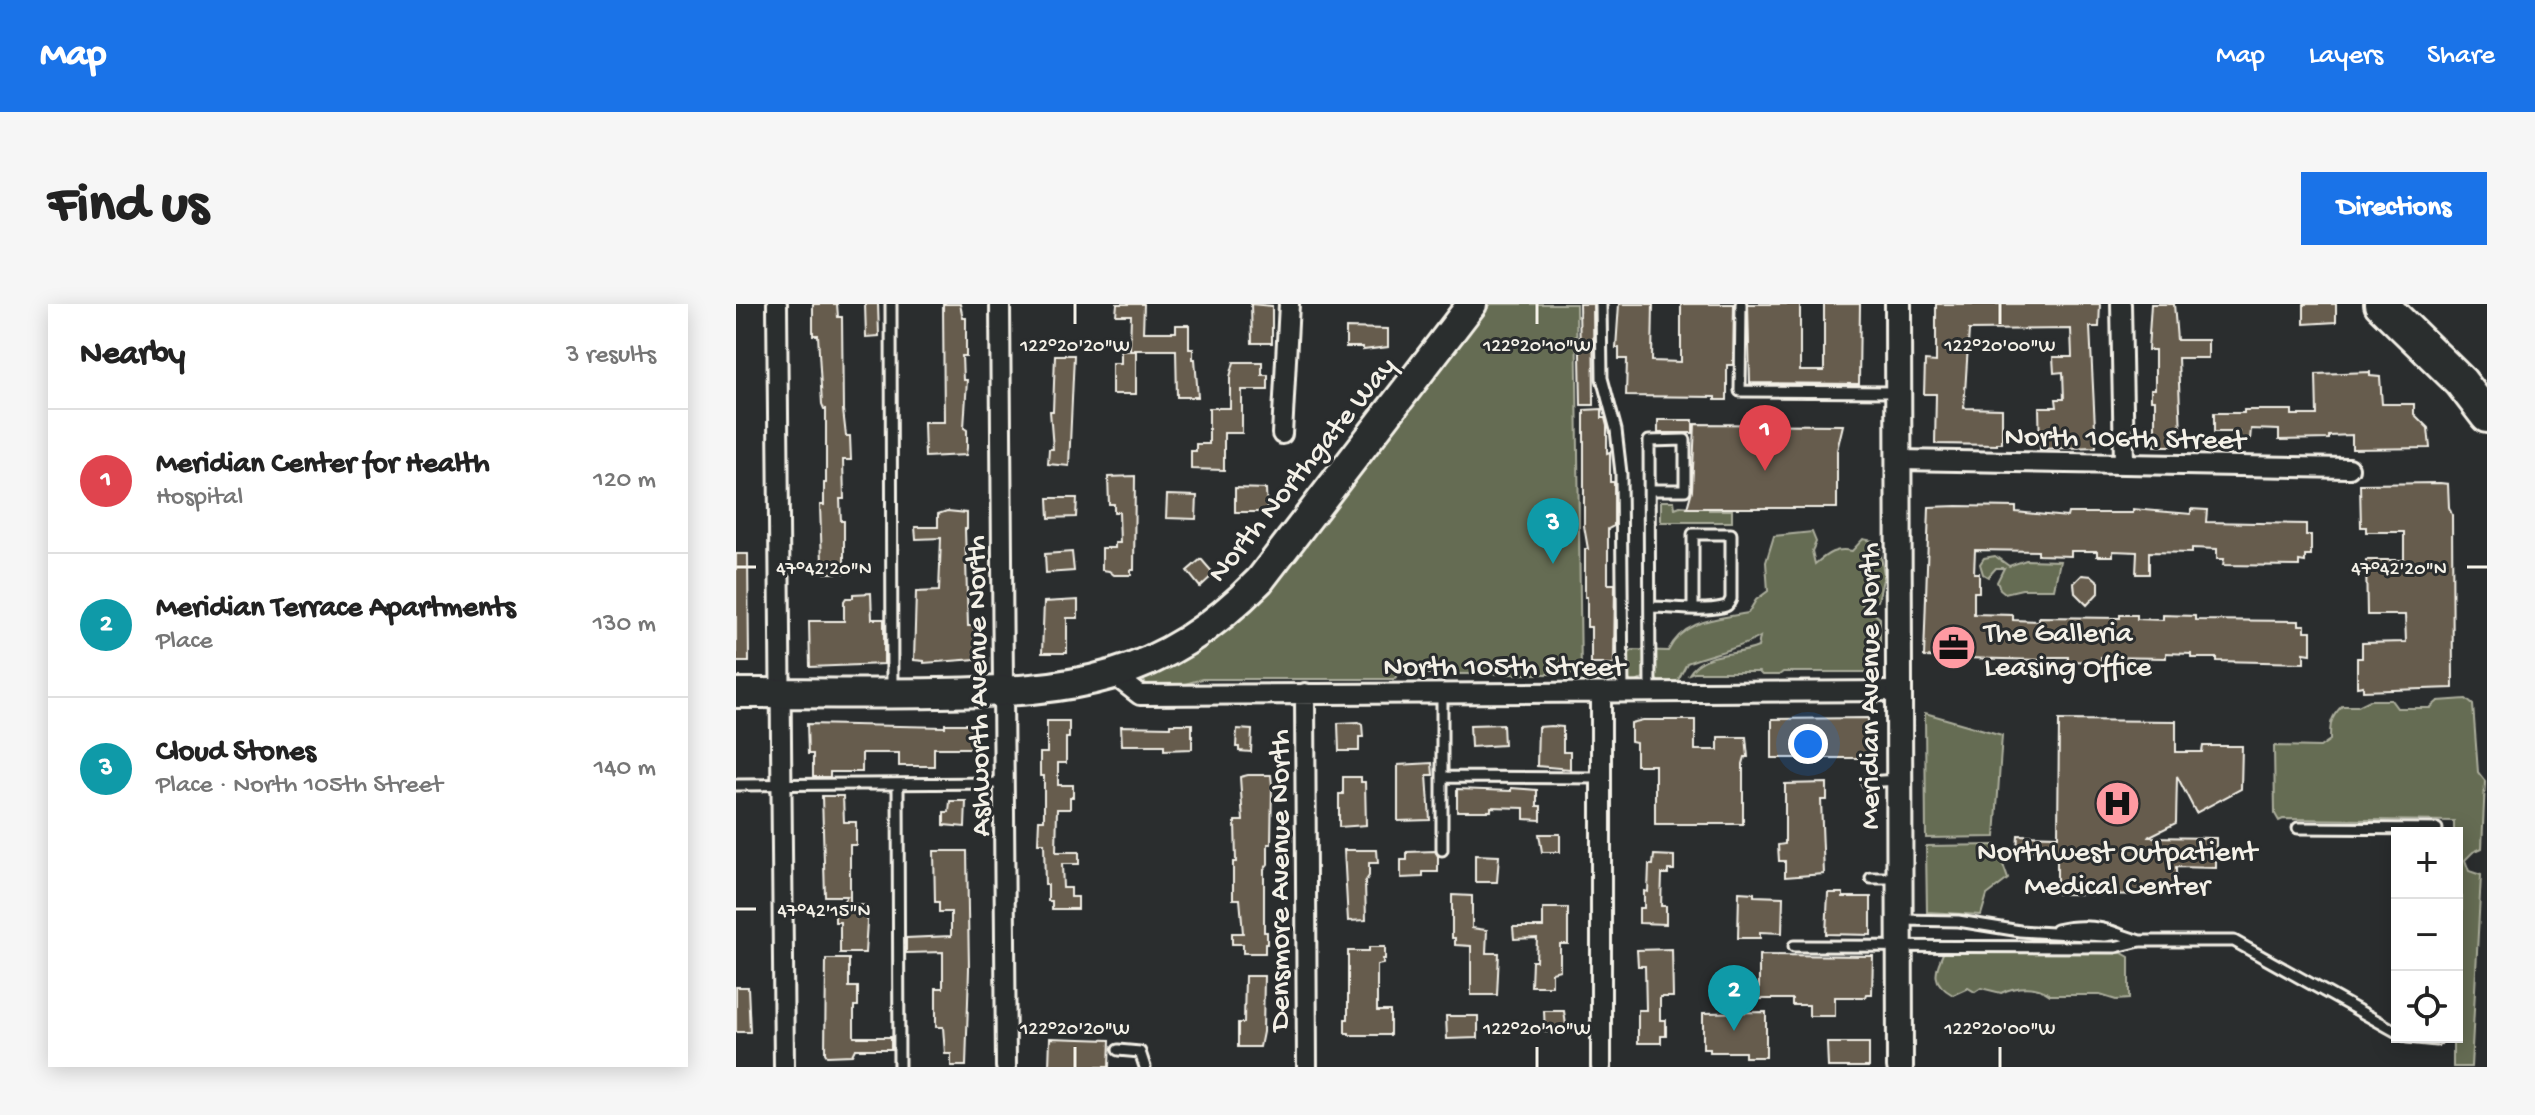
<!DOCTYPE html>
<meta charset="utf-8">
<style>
body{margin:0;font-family:"Gochi Hand",sans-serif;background:#f6f6f6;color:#222}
.controls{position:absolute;right:24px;bottom:24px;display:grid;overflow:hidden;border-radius:0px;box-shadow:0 4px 20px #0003}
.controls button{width:72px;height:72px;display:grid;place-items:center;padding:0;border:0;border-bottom:2px solid #e0e0e0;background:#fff;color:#222;font:40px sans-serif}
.you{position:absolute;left:1072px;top:440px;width:28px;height:28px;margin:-20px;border:6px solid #fff;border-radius:50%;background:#1a73e8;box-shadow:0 0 0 12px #1a73e833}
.badge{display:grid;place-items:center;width:52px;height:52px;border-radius:50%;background:#1a73e8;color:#fff;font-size:26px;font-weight:700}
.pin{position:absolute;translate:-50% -66px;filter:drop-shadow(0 2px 4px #0008)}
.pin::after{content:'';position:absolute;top:42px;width:28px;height:24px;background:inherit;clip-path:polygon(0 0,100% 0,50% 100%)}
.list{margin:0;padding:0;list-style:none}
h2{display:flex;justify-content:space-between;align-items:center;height:104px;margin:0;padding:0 32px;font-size:34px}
h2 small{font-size:26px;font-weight:400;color:#767676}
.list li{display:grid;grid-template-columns:52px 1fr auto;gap:24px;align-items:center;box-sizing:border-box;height:144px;padding:0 32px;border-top:2px solid #e0e0e0}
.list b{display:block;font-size:30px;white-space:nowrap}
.list p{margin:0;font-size:26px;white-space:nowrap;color:#767676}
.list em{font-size:26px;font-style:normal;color:#767676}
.icon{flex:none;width:44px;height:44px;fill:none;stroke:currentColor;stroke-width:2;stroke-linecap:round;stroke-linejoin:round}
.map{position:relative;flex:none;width:1751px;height:763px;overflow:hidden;border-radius:0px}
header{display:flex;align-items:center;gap:48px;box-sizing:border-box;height:112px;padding:0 40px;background:#1a73e8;color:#fff}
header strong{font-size:38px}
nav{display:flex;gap:44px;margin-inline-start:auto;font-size:28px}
.intro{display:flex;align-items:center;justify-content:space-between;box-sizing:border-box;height:192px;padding:0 48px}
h1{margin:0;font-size:56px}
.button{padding:20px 36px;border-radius:0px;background:#1a73e8;color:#fff;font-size:28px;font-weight:700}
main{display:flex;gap:48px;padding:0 48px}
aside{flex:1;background:#fff;border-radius:0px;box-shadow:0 4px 20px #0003}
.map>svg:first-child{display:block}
</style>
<header>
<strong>Map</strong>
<nav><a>Map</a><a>Layers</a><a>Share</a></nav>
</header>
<div class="intro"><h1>Find us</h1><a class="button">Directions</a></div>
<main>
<aside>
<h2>Nearby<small>3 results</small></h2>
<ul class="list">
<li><span class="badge" style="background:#e0444e">1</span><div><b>Meridian Center for Health</b><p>Hospital</p></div><em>120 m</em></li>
<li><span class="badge" style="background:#0f9aa8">2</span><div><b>Meridian Terrace Apartments</b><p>Place</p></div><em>130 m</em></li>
<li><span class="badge" style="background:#0f9aa8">3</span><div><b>Cloud Stones</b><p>Place · North 105th Street</p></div><em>140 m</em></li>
</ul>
</aside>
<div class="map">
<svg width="1751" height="763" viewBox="0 0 1751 763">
<rect width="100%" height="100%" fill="#2a2d2e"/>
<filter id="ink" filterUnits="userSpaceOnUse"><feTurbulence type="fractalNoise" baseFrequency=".0125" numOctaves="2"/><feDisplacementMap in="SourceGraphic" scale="16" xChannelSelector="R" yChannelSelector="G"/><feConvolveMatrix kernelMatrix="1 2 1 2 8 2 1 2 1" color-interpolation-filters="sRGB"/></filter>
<g filter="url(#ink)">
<path fill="#656c52" stroke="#acae9d" stroke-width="2" d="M755 0H840L845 370H663L658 375H466L439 383 411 381 405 374 454 350 475 336 533 285Z
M925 197H938L939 204 944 202 973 204V206H996V218H925Z
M1076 228 1080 238 1076 247 1079 260C1091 250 1100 243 1116 247L1127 235 1143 238 1148 271 1142 297 1126 300 1144 314V346L1135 354 1133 368H1047L1043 371H1026L1023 368H958L953 370C968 346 999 353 1022 343L1024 333C1001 346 976 349 951 359L940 380H925L914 370 897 380 885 367 886 355 897 346 932 347C948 315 980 315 1012 309L1020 296 1032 287 1030 258 1038 232Z
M1259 252 1273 262 1290 256 1324 257 1318 285H1286L1269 289 1264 285 1261 278 1268 264H1260L1252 273 1247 270 1244 260 1248 254Z
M1730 395 1737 401 1742 468 1749 477 1746 544 1737 548 1729 556 1733 567 1745 571 1735 763H1717V733H1721V603L1722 609 1726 610V593H1723L1721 598V529H1718V517L1547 515 1543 517 1539 510 1538 442 1584 443 1594 436C1594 420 1594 414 1606 402H1622L1634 396H1655L1661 404H1694L1702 397Z
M1189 409 1266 431 1259 533 1190 534Z
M1260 541 1272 575 1251 591 1245 611 1191 608 1190 542Z
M1208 647 1386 649 1393 653V695L1380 696 1364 691H1314C1301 680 1279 682 1265 689L1245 684 1239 688 1232 684 1217 691C1194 678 1199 668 1208 647Z"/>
<path fill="#665c4e" stroke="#f4f1e8" stroke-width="2" d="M77 0H101L102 13H106L107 106 110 132H114L115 156H107L108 195H104L105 217H108V269H89V260H86L84 201H88V179H90V105H88L86 100 82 31H77Z
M129 0H142L143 32 130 33Z
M207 0H224L227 14H230V52H226L227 76H231L228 124 231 126V144L230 151 189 153 188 118H208Z
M381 0H408L407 28H440V21H453V45H457V55H459L462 93H441L440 46H394L395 11H380Z
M515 0 536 2V39H516Z
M843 0H857L858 101H845Z
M883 0H917L916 57 945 58V0H998L997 61H991V96H979V93L890 92 891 55H883V44H880Z
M1012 0H1064V67H1088V0H1124L1123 80 1014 79Z
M1200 0H1364L1363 23H1354L1360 143 1304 145 1303 103H1321L1320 95H1328L1327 68 1318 69 1317 53H1336L1335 25 1233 26 1228 104 1266 105V139H1261V141L1199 140 1200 90H1188L1189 57 1200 58Z
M1415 0H1438L1441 36H1472V54H1442L1445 130H1437V142H1419V96H1415V85H1419V46H1412Z
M1568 0H1600V18L1568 20Z
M610 24 652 25V43L627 46V43H610Z
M385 47H400V90H376V59H385Z
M319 51H338L333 162 312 160 313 145H317L314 107H317Z
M498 58H526V71H532V86H506V129H488V166L455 165V147H460V140H473V104H494V73Z
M1634 68V72L1644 73 1646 100H1678V110L1692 124 1694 144 1616 145V131L1593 132V135L1543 136V126L1515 125 1514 136H1503V128H1478V109H1508V106H1556V111H1581L1580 70Z
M866 105V114H869L871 122V149L874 148V178H878V222L872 225V280H879L878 360H855V323H851V293H849V245H852L848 222V106Z
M922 116H957V129H922Z
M959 120 1107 121 1101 146V204H951L956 186Z
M399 172 398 266H395V271H378L373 267 366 266V244H379V239H384L383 208H378V200H373L372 173Z
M1704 179 1712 180 1713 203 1716 211 1717 384 1627 387V382L1621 383V354H1626V339L1670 338 1669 311H1631L1630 256H1668V228H1630V223H1625L1624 180Z
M499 184 530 185 531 208H499Z
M431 191 461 192 460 215 430 214Z
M312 194H341L340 213 313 214Z
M1221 202 1280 203V208L1331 213 1332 209H1397V205L1455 210V205L1471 206 1470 218 1570 220V231H1575V252H1569V258L1563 257V262L1487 261 1488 255H1481V245L1456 244V249L1413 248V270H1400L1401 248 1377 247V252H1361V247H1335V252L1302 251V247L1239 246 1238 269H1243V288H1238V310L1277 311V316L1303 317V313L1384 314V311H1401V315L1427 316V311L1459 312V316L1563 317V321H1569V327H1575V350L1568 349V359L1481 357V354H1455V350L1430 349V354L1365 353V358L1332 357V353H1307V356L1188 353 1193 203Z
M211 207 231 209V225H229L232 322H238L240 355 188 359V357L178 356 180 288 203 287 205 234 180 235 179 223H202V210Z
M336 248 338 267 310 269 309 250Z
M0 250H12L13 358H0Z
M465 255 478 270 464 283 451 267Z
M1346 271 1356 272 1363 278V288L1351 301 1339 289 1338 279Z
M135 289 136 315H148V360L74 363 73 317H108V297L110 294H117V290Z
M342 296V314H331V349H306L308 298Z
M1132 414 1133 454H1036V415Z
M907 416H959V446H982V433H1010L1012 453H1009L1007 460V520H919V461H900V439L895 438V419Z
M1323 416 1440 417V448H1466L1467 442H1506L1505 485 1460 509 1441 472 1440 519 1412 533 1480 534V564L1440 563V591L1321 590V548L1281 547 1282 531 1322 532Z
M311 417H333V434H330V459H322V481H337V493H334V505H321L320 548H343V560H326L327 584H335V593H342V605H316V597H312V581H309L308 539H302L303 516H308V472H304V449H311Z
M623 418 626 420 627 433H623V447H603L602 419Z
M71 420 209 423V420H235V429H239V444H198V462H163V449H126V468H94V473H77V450H72Z
M434 420H456V445L428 446V441H386L385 422 434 423Z
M767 420 768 441 735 443 734 421Z
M815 422 827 423V448H834V465L801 462 802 423Z
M501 425 516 426 515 448 503 447V443H500Z
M696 459 697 471H691L694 516 662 517V461Z
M512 471H535L536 481 535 540H532V560L528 565V628H531V640H529V649H507V640H496V629H507L504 595H497V558H500L499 517H507L504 473Z
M607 473H625V478H629L630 521 603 523V490H607Z
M1091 479V496H1085L1088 570 1049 573V557H1043L1042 541 1049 540V480Z
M775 484 801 486V502H805V516L788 515V504L755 503V507H721V485L775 487Z
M86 492H107L108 518H120V541H114V600L132 602 129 649H104V618H99V610L111 592H89Z
M214 497H230L229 523 208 521V508H213Z
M803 530H824V548H806Z
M608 546H641L642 559H633V572L629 578 630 616 612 617Z
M198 547H231L233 665 230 762H215V750H209L207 723H200V684H207V648L170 649V634L215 632V608H203V598H199Z
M699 547 702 552V568H687V573L665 574V556H671V548Z
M739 551 763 552 761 578H739Z
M918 551 938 552V566H932V570H926L925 602H930V620L903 619V604H908V587L912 588 913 561H917Z
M1003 588 1018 589V592L1047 593 1046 629 1024 628V634H1002Z
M1092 589H1107V593H1135V631L1090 630Z
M716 591 736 592V624L751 626 750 649H763L761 691H735V642L719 641V634H716Z
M807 604H832V640H824V666L816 668V682H795L796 657H800L801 634 778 635 777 623H807Z
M633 643H649V655H647V660L641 661V707H654V731H613V729H609V715H612V647H633Z
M936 645 937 693H924V716H930V732H925V739H902V706H910L909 662H902L901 646Z
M1023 651 1137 652 1136 690H1131L1130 693H1099V712H1073V701H1056V695H1023Z
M90 655H113V683H122V702H118V733H155V745H119L116 751 91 752 89 749Z
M509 672H528L527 728 524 743H502V719H508Z
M0 683H12L14 728H0Z
M808 707H828L831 728H809Z
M1030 708V753H1009V748H974V745H967V709Z
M710 712H742V734L711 735Z
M314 734 374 736 373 763H313Z
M1091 739H1133V763H1092Z"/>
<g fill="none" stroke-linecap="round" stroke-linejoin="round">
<defs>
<path id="lane" d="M155 0 156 387
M865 0 866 74 880 126 885 169 887 389
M1005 0 1004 87 1159 88
M914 186H949V136L913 137C914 221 914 305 914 389
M914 303C935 303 966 308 986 303 992 302 992 301 995 295V230H957V303
M706 389V546
M706 473 865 474
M1131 478 1161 476
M162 480 163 763
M0 481 269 479
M1562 524 1701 525
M1135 574H1163
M1166 616 1222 617 1284 627 1333 630 1369 632 1383 630 1404 637
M1320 626C1342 621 1362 621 1383 630
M1058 642 1379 643 1404 637H1498L1661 728
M1671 733 1700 736
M382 746 404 748 409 763"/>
<path id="street" d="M41 0 48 763
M264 0 270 763
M1385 0 1388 159
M546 130 553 0
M1163 156 1613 164
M378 371 404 391 1164 387
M569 389 571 763
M865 389V763"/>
<path id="secondary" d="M1162 0 1164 763"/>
<path id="primary" d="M0 389C67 389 134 390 202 389 338 387 423 379 524 276L736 0"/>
<path id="highway" d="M1645 0 1725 78 1751 112"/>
</defs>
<use href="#lane" stroke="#f4f1e8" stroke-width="15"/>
<use href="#street" stroke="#f4f1e8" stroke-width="24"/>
<use href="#secondary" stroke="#f4f1e8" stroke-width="30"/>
<use href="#primary" stroke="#f4f1e8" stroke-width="34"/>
<use href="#highway" stroke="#f4f1e8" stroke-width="38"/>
<use href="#lane" stroke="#2a2d2e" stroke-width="9"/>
<use href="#street" stroke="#2a2d2e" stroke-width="18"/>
<use href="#secondary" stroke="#2a2d2e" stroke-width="24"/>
<use href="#primary" stroke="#2a2d2e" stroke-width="28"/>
<use href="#highway" stroke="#2a2d2e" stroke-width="32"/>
</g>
</g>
<path fill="none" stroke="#f4f1e8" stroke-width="3" d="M339 0V20M801 0V20M1264 0V20M0 263H20M1731 263H1751M0 605H20M339 743V763M801 743V763M1264 743V763"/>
<defs>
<symbol id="office-disc" viewBox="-11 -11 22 22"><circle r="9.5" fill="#ff9aa2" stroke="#2a2d2e"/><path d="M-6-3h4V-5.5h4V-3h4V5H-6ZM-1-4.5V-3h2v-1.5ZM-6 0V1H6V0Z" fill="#111"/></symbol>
<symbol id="hospital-disc" viewBox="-11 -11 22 22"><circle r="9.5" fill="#ff9aa2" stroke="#2a2d2e"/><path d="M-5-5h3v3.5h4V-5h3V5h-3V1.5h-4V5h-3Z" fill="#111"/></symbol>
</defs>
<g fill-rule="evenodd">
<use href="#office-disc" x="1192" y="318" width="51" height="51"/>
<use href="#hospital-disc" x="1356" y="474" width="51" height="51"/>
</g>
<g text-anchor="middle" stroke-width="6" stroke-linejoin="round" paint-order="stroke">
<g font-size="30" fill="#f4f1e8" stroke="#2a2d2e">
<text transform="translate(1389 132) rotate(1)" y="10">North 106th Street</text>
<text transform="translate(564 164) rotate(-51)" y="10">North Northgate Way</text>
<text x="768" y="371">North 105th Street</text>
<text transform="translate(240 382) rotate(-91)" y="10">Ashworth Avenue North</text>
<text transform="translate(1132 382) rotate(-90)" y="10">Meridian Avenue North</text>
<text transform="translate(542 576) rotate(-90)" y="10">Densmore Avenue North</text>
</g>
<g font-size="30" fill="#f4f1e8" stroke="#2a2d2e" text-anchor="start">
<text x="1248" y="337">The Galleria<tspan x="1248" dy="34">Leasing Office</tspan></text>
<text x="1381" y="556" text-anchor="middle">Northwest Outpatient<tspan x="1381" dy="34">Medical Center</tspan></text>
</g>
</g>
<g font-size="20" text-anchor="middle" fill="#f4f1e8" stroke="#2a2d2e" stroke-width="6" stroke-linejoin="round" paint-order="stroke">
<text x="339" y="47">122°20'20"W</text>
<text x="801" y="47">122°20'10"W</text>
<text x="1264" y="47">122°20'00"W</text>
<text x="88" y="270">47°42'20"N</text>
<text x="1663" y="270">47°42'20"N</text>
<text x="88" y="612">47°42'15"N</text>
<text x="339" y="730">122°20'20"W</text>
<text x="801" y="730">122°20'10"W</text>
<text x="1264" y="730">122°20'00"W</text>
</g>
</svg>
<div class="controls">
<button>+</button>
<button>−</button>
<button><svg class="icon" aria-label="locate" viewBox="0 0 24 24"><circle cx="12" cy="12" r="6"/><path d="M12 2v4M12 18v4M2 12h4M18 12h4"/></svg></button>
</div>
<div class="you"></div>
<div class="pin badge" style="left:1029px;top:167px;background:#e0444e">1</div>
<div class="pin badge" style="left:998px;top:727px;background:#0f9aa8">2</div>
<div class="pin badge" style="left:817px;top:260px;background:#0f9aa8">3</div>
</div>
</main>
